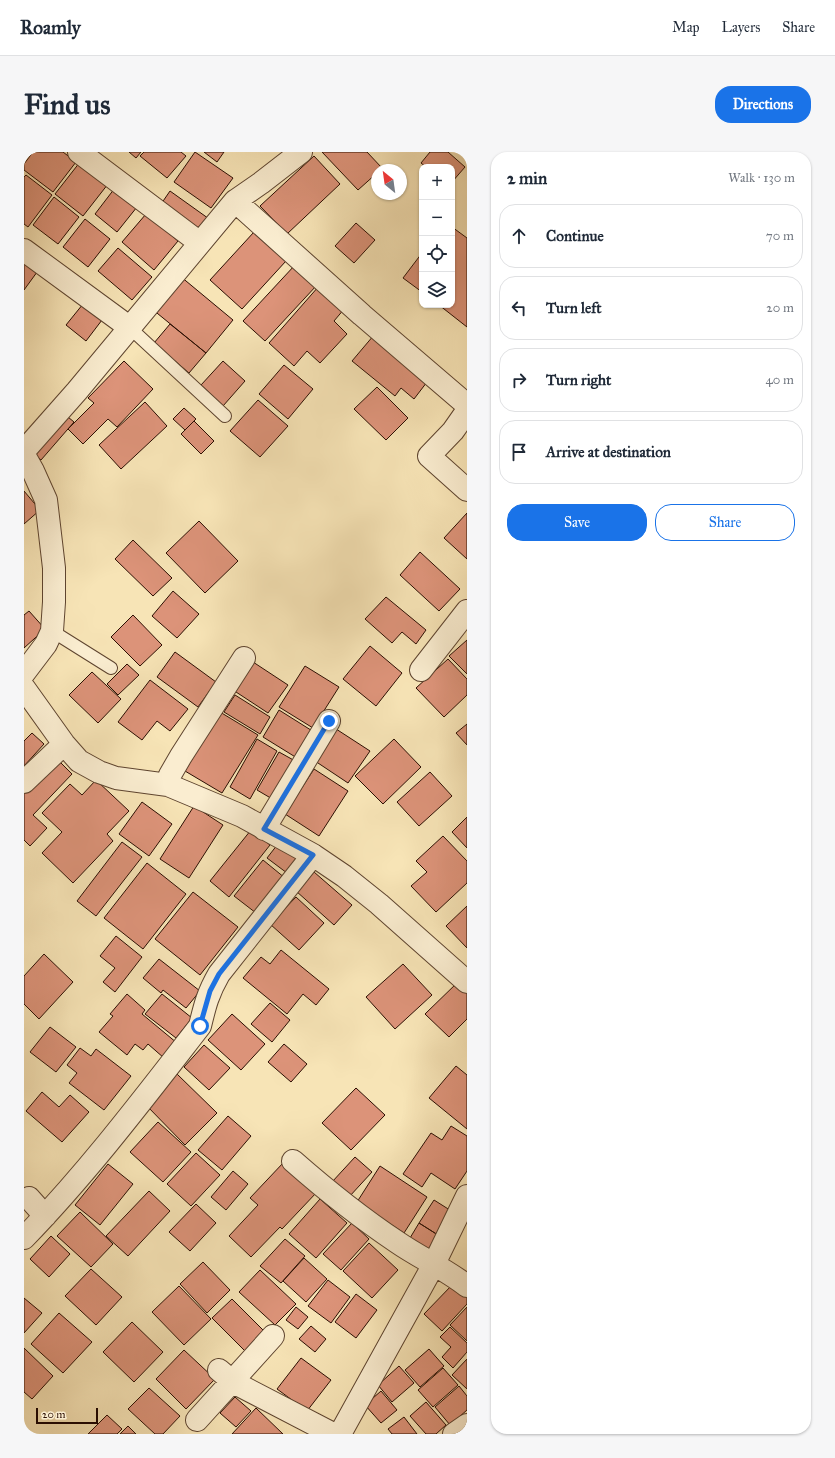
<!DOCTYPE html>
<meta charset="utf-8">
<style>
body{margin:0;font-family:"IM FELL Great Primer",serif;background:#f6f6f7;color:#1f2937}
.controls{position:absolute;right:12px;top:12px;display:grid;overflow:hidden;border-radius:8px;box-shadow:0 1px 3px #0004}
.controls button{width:36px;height:36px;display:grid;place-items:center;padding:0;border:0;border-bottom:1px solid #e0e1e3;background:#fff;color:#1f2937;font:20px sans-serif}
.compass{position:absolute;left:347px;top:12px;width:36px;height:36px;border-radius:50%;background:#fff;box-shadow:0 1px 3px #0004;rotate:331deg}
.scale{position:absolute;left:12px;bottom:10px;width:62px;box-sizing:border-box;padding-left:4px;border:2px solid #2b0e02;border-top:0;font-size:11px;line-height:14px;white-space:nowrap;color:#2b0e02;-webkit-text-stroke:3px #faedd0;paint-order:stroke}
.stop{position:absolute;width:12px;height:12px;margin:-9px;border:3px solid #1a73e8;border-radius:50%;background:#fff}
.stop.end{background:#1a73e8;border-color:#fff;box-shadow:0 1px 4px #0008}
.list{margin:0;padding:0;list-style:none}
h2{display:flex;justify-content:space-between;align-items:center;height:52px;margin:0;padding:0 16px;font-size:17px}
h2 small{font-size:13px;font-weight:400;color:#747a83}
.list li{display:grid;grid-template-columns:26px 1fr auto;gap:12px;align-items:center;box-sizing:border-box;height:64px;margin:0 8px 8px;padding:0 8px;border:1px solid #e0e1e3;border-radius:16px}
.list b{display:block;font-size:15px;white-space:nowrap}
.list em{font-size:13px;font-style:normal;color:#747a83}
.actions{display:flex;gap:8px;padding:12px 16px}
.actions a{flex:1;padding:9px 0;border:1px solid #1a73e8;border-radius:16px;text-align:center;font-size:14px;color:#1a73e8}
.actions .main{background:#1a73e8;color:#fff}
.icon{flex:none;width:22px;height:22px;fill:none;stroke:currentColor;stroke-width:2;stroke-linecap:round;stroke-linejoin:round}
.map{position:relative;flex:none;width:443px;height:1282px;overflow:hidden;border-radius:16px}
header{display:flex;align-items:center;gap:24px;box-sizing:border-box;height:56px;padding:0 20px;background:#fff;border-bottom:1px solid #e0e1e3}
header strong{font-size:19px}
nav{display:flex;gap:22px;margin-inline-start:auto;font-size:14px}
.intro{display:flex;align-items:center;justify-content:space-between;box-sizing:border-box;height:96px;padding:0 24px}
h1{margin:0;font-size:28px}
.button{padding:10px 18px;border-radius:16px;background:#1a73e8;color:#fff;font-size:14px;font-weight:700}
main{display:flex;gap:24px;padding:0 24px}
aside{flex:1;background:#fff;border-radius:16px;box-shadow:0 1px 3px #0004}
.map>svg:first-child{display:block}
</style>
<header>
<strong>Roamly</strong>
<nav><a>Map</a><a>Layers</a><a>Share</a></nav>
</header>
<div class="intro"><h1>Find us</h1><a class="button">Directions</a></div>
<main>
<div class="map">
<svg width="443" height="1282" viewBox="0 0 443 1282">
<rect width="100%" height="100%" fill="#f7e4b6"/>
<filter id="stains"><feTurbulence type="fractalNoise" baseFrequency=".005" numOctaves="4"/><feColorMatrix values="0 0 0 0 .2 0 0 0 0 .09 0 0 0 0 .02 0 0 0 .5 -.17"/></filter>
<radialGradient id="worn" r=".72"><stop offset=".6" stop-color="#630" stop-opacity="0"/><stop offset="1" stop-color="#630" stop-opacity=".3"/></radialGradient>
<path fill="#dc9379" stroke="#2b0e02" d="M9 0H39L52 10 29 40 0 18V12Z
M105 0H117L112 6Z
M120 0H157L162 4 143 26 116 4Z
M171 0 209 26 187 56 150 30Z
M180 0H200L193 10Z
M298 0H343L358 16 356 18H353V21L334 38Z
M406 0H424L441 15 428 30V15H402L397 11Z
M290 4 316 32 263 82 236 54Z
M56 10 84 32 59 64 31 42Z
M2 23 28 43 4 75 0 72V25Z
M94 32 117 50 93 80 71 62Z
M146 39 188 69 176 84 135 55Z
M30 45 55 65 34 92 9 73Z
M122 62 154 89 130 118 98 90Z
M61 67 86 87 64 115 39 95Z
M332 71 351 88 330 111 311 94Z
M428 75 443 86V175L415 153H428Z
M230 80 262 109 218 157 186 128Z
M94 96 128 125 108 148 74 119Z
M398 101V140L379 126Z
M0 104 16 116 0 138Z
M271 113 293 133 241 189 219 169Z
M156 124 209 168 182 201 128 157Z
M295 134 321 156 310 169 323 182 296 211 283 199 270 214 245 191Z
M59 152 78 168 62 189 42 173Z
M146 172 182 201 165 221 130 191Z
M350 183 403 230 390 247 377 236 371 244 328 209Z
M100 209 129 237 93 275 84 267 59 292 44 277 70 251 64 246Z
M199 209 221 229 199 254 177 233Z
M260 213 289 237 264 267 235 242Z
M353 235 384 266 362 288 330 257Z
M234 248 264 274 236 305 206 279Z
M121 250 143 274 97 317 75 293Z
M160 256 172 267 161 278 149 267Z
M38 260 50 270 17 308 6 298Z
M170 269 190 289 177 302 157 282Z
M0 339 16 358 0 372Z
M443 361V407L420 386Z
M175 369 214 409 181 441 142 401Z
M109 388 148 426 129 444 91 407Z
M396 400 436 437 415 459 376 423Z
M149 439 175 462 153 486 128 464Z
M362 445 402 478 392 492 378 480 368 491 341 467Z
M5 459 21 477 0 496V463Z
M109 463 138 493 116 514 87 485Z
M443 488V522L425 504Z
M346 494 378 521 352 554 319 527Z
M151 500 192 530 174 555 133 525Z
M424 507 443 527V543L420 565 392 536Z
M229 510 264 533 244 561 209 538Z
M103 512 115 523 94 543 83 532Z
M281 514 315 535 289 576 255 555Z
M68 520 97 547 74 571 45 543Z
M126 528 164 557 146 579 133 569 118 588 94 570Z
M211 543 246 565 236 582 200 560Z
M255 558 290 580 273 606 239 585Z
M196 560 234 583 198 641 161 619Z
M443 572V593L432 581Z
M309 575 346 599 324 631 288 607Z
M8 581 20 592 0 614V589Z
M233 587 253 599 226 647 206 635Z
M370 587 397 615 359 652 331 624Z
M255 600 273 610 250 648 233 638Z
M30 604 48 622 9 663 23 676 6 694 0 688V635Z
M290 617 324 639 295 684 261 662Z
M406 620 428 644 395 674 373 650Z
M72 628 105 659 83 682 89 689 49 731 18 701 38 680 18 661 46 632 58 643Z
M118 650 148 672 125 704 95 682Z
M170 654 199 673 165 726 136 707Z
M443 665V696L428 680Z
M227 678 246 693 205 745 186 729Z
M419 684 443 709V731L412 760 387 734 403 720 392 709Z
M257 688 277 703 263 721 243 706Z
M98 690 118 705 72 764 53 749Z
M239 708 261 726 232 761 210 744Z
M123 711 162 742 119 797 80 766Z
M290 720 328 753 310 773 272 739Z
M169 740 214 775 176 823 131 787Z
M272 745 300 771 275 798 246 772Z
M443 754V796L422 774Z
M92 784 118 805 91 840 79 830 91 816 76 804Z
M257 798 305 837 292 853 279 842 263 862 219 826 237 805 246 812Z
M20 802 49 830 15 867 0 852V824Z
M135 807 176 839 162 856 139 838 137 841 119 826Z
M379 812 408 843 371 877 342 845Z
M435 829 443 838V867L425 885 401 862Z
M103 842 121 858 118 862 153 891 140 906 124 892 119 898 111 892 103 903 75 880 89 864 86 862Z
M138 842 168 866 152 886 121 862Z
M246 851 266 868 248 890 227 872Z
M208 862 241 892 217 918 184 888Z
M26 875 52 895 32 920 6 900Z
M260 892 283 912 267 930 244 910Z
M180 893 206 916 185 938 160 915Z
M56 896 67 904 72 897 107 924 80 958 45 931 53 921 43 913Z
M432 914 443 923V977L405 946Z
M153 922 193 961 161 993 122 953Z
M332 936 361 963 327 998 298 971Z
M18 940 35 955 46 943 65 960 38 990 2 959Z
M204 964 227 984 198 1018 174 998Z
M134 970 167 1000 139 1030 106 1000Z
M427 974 443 984V1019L431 1037 407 1021 398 1035 379 1022 407 981 418 988Z
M172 1001 196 1023 167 1054 143 1032Z
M331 1005 348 1020 325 1045 308 1030Z
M260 1010 293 1040 258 1077 256 1075 227 1105 205 1084 234 1053 226 1046Z
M84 1012 109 1032 76 1073 51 1053Z
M356 1014 403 1045 380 1081 333 1050Z
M209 1019 224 1032 202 1058 187 1045Z
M125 1039 146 1059 104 1104 82 1084Z
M296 1047 323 1071 292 1106 265 1082Z
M410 1048 429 1060 414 1083 395 1071Z
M172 1052 192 1071 166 1099 145 1080Z
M56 1060 89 1092 67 1115 33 1084Z
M328 1071 345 1087 317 1118 299 1102Z
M395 1071 414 1083 404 1098 386 1086Z
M27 1084 46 1102 25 1125 6 1107Z
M261 1087 281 1104 257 1131 236 1114Z
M345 1091 374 1118 348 1146 319 1119Z
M280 1106 303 1127 282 1150 259 1129Z
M179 1110 206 1138 183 1161 156 1132Z
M67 1117 98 1145 72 1173 41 1144Z
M236 1118 272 1152 251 1173 215 1140Z
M304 1128 326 1145 307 1171 284 1154Z
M429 1132 443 1145V1152L418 1179 400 1162Z
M155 1134 187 1167 160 1193 128 1160Z
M332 1142 353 1158 332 1186 311 1170Z
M0 1146 18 1161 0 1181Z
M208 1147 243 1182 223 1201 188 1166Z
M272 1155 284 1165 274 1177 262 1168Z
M443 1155V1189L426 1173Z
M35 1161 68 1190 39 1221 7 1192Z
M108 1170 139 1200 110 1230 79 1200Z
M287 1174 302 1187 291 1200 275 1187Z
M426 1175 443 1191V1200L429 1216 418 1205 427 1195 416 1185Z
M0 1196 29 1224 8 1247 0 1240Z
M405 1197 420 1214 396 1235 381 1218Z
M160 1198 191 1227 162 1257 132 1227Z
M277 1206 307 1228 283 1259 253 1237Z
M443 1207V1237L428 1223Z
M375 1214 390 1231 368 1250 354 1233Z
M419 1216 434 1233 409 1255 394 1238Z
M435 1234 443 1244V1258L426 1273 411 1255Z
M125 1236 156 1264 139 1282H131L104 1257Z
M357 1239 373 1258 357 1271 341 1253Z
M211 1245 227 1259 212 1275 196 1261Z
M402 1250 422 1273 412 1282H402L386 1264Z
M232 1256 259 1282H208Z
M83 1263 98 1277 93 1282H64Z
M380 1265 393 1282H368L364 1277Z
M104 1274 112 1282H96Z"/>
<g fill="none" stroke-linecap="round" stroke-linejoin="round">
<defs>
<path id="service" d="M105 175 201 264
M28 479 87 516"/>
<path id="minor" d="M55 0 176 91
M211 49 338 163 443 253
M0 98 105 175
M443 259 429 279 405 304 443 338
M0 299 53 239 211 49 237 31 277 0
M0 303 9 319 22 348 30 416V450L28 479 22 492 0 521
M397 518 443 459
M0 536 40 592 55 609 75 620 92 626 144 633 218 664 289 703 320 724 355 752 443 830
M0 630 40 592
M144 633 146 623 157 604 220 506
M240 677 305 569
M269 1009C302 1038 337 1066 373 1090 396 1106 420 1116 443 1134
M5 1046 21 1064
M0 1086C64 1020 120 946 176 874 181 853 184 841 195 822L289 703
M195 1218 209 1230 309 1282
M173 1268 249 1184
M316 1282 410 1112 443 1044
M430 1282 443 1273"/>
</defs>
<use href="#service" stroke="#5e442f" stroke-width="14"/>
<use href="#minor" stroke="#5e442f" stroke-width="24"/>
<use href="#service" stroke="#faedd0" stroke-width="12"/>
<use href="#minor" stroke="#faedd0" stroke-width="22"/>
</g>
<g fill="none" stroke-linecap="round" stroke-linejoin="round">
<path stroke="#1a73e8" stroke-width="5" d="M176 874 186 839 195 822 289 703 240 677 305 569"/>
</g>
<rect width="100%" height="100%" filter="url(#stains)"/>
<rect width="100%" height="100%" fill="url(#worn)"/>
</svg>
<div class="controls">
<button>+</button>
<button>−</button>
<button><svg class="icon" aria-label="locate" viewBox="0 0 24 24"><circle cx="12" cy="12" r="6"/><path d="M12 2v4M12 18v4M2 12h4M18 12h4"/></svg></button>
<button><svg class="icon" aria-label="layers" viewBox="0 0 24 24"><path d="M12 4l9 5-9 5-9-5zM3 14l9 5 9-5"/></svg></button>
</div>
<svg class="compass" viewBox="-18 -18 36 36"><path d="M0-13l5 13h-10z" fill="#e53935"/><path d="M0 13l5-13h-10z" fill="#747a83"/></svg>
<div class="scale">20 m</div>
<div class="stop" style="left:176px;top:874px"></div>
<div class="stop end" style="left:305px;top:569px"></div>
</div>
<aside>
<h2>2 min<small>Walk · 130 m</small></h2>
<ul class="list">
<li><svg class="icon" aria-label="ahead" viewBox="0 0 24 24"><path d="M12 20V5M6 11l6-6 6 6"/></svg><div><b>Continue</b></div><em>70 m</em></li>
<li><svg class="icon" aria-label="left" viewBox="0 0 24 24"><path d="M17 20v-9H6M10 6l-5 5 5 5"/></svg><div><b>Turn left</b></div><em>20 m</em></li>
<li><svg class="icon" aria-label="right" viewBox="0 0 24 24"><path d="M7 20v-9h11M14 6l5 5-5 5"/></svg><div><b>Turn right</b></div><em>40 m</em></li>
<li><svg class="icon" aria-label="arrive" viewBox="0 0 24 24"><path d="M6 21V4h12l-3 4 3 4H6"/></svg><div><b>Arrive at destination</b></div></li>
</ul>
<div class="actions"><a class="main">Save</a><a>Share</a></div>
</aside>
</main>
